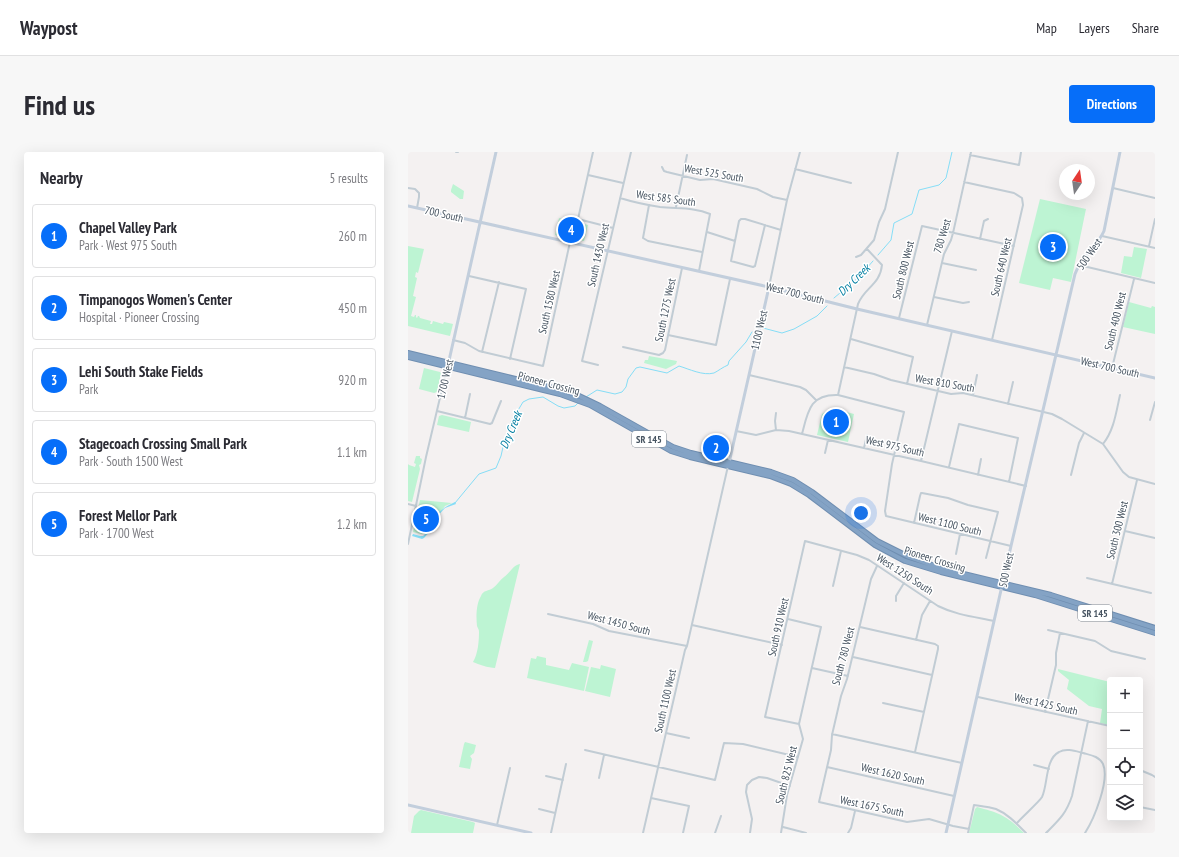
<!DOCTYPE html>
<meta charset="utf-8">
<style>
body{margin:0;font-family:"PT Sans Narrow",sans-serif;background:#f7f7f7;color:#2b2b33}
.controls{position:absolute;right:12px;bottom:12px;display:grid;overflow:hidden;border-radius:4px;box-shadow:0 4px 16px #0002}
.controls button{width:36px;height:36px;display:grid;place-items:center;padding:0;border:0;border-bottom:1px solid #e1e1e2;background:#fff;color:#2b2b33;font:20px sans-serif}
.compass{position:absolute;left:651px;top:12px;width:36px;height:36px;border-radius:50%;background:#fff;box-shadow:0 4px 16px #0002;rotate:13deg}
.you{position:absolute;left:453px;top:361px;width:14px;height:14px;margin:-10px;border:3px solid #fff;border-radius:50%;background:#1a73e8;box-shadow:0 0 0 6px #1a73e833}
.badge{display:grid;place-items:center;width:26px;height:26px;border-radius:50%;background:#066ef9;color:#fff;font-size:13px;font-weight:700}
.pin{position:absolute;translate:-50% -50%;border:2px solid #fff;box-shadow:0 1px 4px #0006}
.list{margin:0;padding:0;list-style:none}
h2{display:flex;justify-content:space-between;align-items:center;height:52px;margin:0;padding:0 16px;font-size:17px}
h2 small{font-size:13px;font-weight:400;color:#7c7c81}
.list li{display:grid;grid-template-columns:26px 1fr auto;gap:12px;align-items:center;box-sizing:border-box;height:64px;margin:0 8px 8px;padding:0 8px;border:1px solid #e1e1e2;border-radius:4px}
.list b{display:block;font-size:15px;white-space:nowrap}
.list p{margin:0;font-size:13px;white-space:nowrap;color:#7c7c81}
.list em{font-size:13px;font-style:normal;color:#7c7c81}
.icon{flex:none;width:22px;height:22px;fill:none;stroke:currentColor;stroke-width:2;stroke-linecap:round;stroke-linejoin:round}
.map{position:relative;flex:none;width:747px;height:681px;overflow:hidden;border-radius:4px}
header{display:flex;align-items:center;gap:24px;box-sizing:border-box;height:56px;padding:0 20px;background:#fff;border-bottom:1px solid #e1e1e2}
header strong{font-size:19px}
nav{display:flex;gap:22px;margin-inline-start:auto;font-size:14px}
.intro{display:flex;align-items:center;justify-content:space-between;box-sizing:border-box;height:96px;padding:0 24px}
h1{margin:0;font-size:28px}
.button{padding:10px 18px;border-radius:4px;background:#066ef9;color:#fff;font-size:14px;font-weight:700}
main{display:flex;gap:24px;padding:0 24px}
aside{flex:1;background:#fff;border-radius:4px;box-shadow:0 4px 16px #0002}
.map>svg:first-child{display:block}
</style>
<header>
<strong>Waypost</strong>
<nav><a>Map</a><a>Layers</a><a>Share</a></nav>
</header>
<div class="intro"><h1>Find us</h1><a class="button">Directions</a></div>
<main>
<aside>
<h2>Nearby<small>5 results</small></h2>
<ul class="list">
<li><span class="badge">1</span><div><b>Chapel Valley Park</b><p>Park · West 975 South</p></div><em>260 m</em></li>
<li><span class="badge">2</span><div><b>Timpanogos Women's Center</b><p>Hospital · Pioneer Crossing</p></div><em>450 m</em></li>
<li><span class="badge">3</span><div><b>Lehi South Stake Fields</b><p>Park</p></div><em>920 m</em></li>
<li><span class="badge">4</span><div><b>Stagecoach Crossing Small Park</b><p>Park · South 1500 West</p></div><em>1.1 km</em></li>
<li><span class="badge">5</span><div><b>Forest Mellor Park</b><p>Park · 1700 West</p></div><em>1.2 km</em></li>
</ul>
</aside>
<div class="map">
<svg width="747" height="681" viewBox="0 0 747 681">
<rect width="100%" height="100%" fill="#f4f1f1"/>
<path fill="#bdf4d3" d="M45 32 56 39 55 47H52L43 40V38Z
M632 47 678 57 663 130 645 126 642 138 611 131Z
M151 66 180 73 176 89 147 83Z
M0 94 16 97 10 121 8 120 7 125 9 126 5 144 8 145 3 164 6 165 7 163H8V165L9 166 10 164H11L12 166 23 169 22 172H24L25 169 35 172 36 170 45 172 42 184 0 174Z
M726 95 739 97 733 126 713 121 716 104 724 105Z
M721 150 743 156 744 154 747 155V182L715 175Z
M241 204C250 206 260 207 269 209L268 212 258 217 236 211 237 208H240Z
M16 216 32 220 33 222 29 240 26 241 11 237Z
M423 256 446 262 440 290 409 283 414 262Z
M34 263 63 270 61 280 29 273 31 264Z
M8 304H12V306L14 307 13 312 11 313 12 317 4 350 0 349V312L1 313 7 315 8 312 6 311Z
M12 348 44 351 37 354 17 382H13L5 380Z
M112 412 87 516C81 516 69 512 65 510 70 502 71 489 71 480 71 477 70 477 69 474 68 465 68 452 73 444 75 438 81 439 85 436 89 433 92 428 96 425 102 421 105 413 112 412Z
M181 488 185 489 180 509 178 510H175Z
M129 504 138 506V513L161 518 164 511 181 515 176 539 119 526 123 506 128 507Z
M193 513 208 517 202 545 177 539 183 515 192 517Z
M650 517 702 530V573L692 571 694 557 681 554 659 537 661 528 650 519Z
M57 590 68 593 66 601 62 604 64 607 62 617 51 615 56 592Z
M569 655C592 661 599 664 616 681H561L567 657Z
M13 658 65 670 67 671 65 681H3L6 664 11 659Z"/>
<path fill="#85ddf6" d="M47 350 48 352 37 356 25 369 23 378 16 386 14 387 4 384 5 382 12 384H15C20 380 21 375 24 370 29 360 38 354 47 350Z"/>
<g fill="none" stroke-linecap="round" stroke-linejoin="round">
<path stroke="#85ddf6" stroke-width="1" d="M470 103 483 88 486 71 504 62 511 38 531 33 538 26 544 0
M426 146 451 125 465 109
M355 176 374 181 386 177 409 164 419 154
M178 245 189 238 207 242 214 240 218 235 220 227 228 216 232 215 259 221 271 214C281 217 295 224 306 221 310 219 315 215 320 213L321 209 338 190 344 180
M47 351 71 322 88 316 93 304 95 295 100 284 103 270 115 250 121 247 135 245 150 254 156 256 167 254 171 250"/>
<defs>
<path id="highway" d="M0 201 153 238 169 243 192 254 265 295 283 301 363 320 385 328 404 340 469 389 499 404 535 417 643 443 747 476
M0 205 152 242 182 253 263 299 282 305 362 324 383 332 401 343 467 393 497 409 533 420 627 443 747 481"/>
</defs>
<use href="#highway" stroke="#6f8eb1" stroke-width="6"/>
<path stroke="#c1ccd4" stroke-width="2" d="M48 0H50
M185 0 170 67 205 76
M562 3 611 13 613 0
M254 15 256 19 259 20 292 28 305 27 349 37 365 45 379 48
M387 17 443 31
M180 23 215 31
M556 30 606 41 614 46 615 53 584 188
M0 36 7 37 11 41V45L9 56
M705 36 747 46
M212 46C225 50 239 53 252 55 269 57 286 55 302 62L291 119
M241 53 235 86 240 89 294 100
M268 55 279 3
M357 73 347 114 345 115 323 109 331 69 333 67H337L373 78
M299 80 327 89
M694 84 747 96
M572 87 576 69 580 67
M741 94 747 67
M448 105 453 103 466 88 471 70 477 57 490 0
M534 111 568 118
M671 113 747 131
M61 124 118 137 102 207
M361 135 379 48 392 0
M526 145 555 151 561 150
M491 166 514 74 606 94
M519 173 536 102 543 88 545 81 563 0
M260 183 308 193 322 127
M443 187 505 205 499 232
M45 188 57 191 71 199 135 214 162 90
M215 195 251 203 255 201 257 198 274 116
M74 200 91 130
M190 213 174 209 223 0
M436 215 466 222 483 228 543 242 555 241 644 262 654 267 695 292 715 320 721 325 747 332
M704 216 726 127
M341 223 392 235 398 238 408 248
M430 243 450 152C457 135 472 133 474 113L459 97
M565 243 569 223
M600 252 605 230
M29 259 82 272 84 271 93 249
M57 266 62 242
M742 268 747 250
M368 278 367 269 368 261
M328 279 348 283 368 278 381 279 513 309 618 334
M394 282C400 259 402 242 430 243L496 260 484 312 477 359 478 364 603 394
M695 292C706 278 708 261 712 243
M456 296 459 283
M417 301 420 288
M513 309 544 179
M541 315 551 272 610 286 601 330
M570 323 573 307
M663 323 671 291 676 281
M0 352 8 354
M506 371 512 344 513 341H514L540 346 560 353 590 360 578 406
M717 379 747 386
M0 392 18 305 39 216
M548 402 552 382
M469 414 463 427 439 527 433 544 424 583 423 598 411 650 499 670 521 667 545 674 561 677
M679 426 743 441
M704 432 729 328
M425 434 433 399
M488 449V444L496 431
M140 462 185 472 201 479 279 494
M284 473 374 493
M452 475 527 492 530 494V497L507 600
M640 478 687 489 703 499 737 507
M508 488 514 463 522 449
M445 505 524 523
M404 516 440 524
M570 545 702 574
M475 551 516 560
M637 560 648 513V501L652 481
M391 572 357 565 397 389 449 403 461 408 530 454C548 463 567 465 586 469
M258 581 281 586
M424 582 554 611
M732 584 734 589 732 601
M177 598 307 628 316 591 335 592 390 605
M626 613 641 617
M419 615 546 644
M732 618 744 623 747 625
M138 624 155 628
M191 626 196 603
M243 646 281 654 275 681
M732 655 747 658
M131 657 147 661
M609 671C614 665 631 650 634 645 640 633 637 607 651 600 658 596 667 599 675 601 682 603 691 604 695 612 702 628 686 667 677 681
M89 673 102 616
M375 675 398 681
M143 681 158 612
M235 681 277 498 279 494 320 314
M307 681 313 664
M342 681 344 667 338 640 339 633 344 628 351 625 359 626 382 634
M373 681 379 643 395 587 391 572 413 475 380 467
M440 681 443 676 447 659
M560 681 566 653C573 654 582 655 588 657 600 662 609 672 618 681
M638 681C651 668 658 662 664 644L680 569"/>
<path stroke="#c2cedc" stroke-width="3" d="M0 54 361 135 449 157 747 226
M40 213 88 0
M321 311 361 135
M0 653 123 681
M538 681 603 394 667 122C673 105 689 95 696 79L712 0"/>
<use href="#highway" stroke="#84a3c5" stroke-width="4"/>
</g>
<g text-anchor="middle" stroke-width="3" stroke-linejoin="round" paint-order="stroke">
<g fill="#fff" stroke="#7e8790" stroke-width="1">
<rect x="224" y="279" width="34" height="16" rx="3"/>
<rect x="670" y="453" width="34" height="16" rx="3"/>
</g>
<g font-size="10" font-weight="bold" fill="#475461">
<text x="241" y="291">SR 145</text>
<text x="687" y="465">SR 145</text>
</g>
<g font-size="11" fill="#475461" stroke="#fff">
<text transform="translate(306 21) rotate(10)" y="4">West 525 South</text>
<text transform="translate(258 46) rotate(8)" y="4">West 585 South</text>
<text transform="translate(36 62) rotate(13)" y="4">700 South</text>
<text transform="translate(534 84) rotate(-73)" y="4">780 West</text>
<text transform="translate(681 102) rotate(-55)" y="4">500 West</text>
<text transform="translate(190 103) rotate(-77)" y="4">South 1430 West</text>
<text transform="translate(593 115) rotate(-77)" y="4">South 640 West</text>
<text transform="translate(495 118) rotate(-76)" y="4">South 800 West</text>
<text transform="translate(387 141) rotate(14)" y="4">West 700 South</text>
<text transform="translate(141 150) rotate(-77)" y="4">South 1580 West</text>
<text transform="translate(257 158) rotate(-78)" y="4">South 1275 West</text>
<text transform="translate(707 169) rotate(-76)" y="4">South 400 West</text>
<text transform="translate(351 178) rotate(-77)" y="4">1100 West</text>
<text transform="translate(702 215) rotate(13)" y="4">West 700 South</text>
<text transform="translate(37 227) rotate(-77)" y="4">1700 West</text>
<text transform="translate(141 231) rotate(15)" y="4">Pioneer Crossing</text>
<text transform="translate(537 231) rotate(10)" y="4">West 810 South</text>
<text transform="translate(487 294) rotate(13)" y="4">West 975 South</text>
<text transform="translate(542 372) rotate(14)" y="4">West 1100 South</text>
<text transform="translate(709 378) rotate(-76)" y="4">South 300 West</text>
<text transform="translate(527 407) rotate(17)" y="4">Pioneer Crossing</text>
<text transform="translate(598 418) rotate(-78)" y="4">500 West</text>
<text transform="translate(497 422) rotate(33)" y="4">West 1250 South</text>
<text transform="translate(211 471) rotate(15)" y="4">West 1450 South</text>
<text transform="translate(370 475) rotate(-77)" y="4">South 910 West</text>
<text transform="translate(435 504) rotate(-75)" y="4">South 780 West</text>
<text transform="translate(257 549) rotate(-77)" y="4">South 1100 West</text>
<text transform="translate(638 552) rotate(13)" y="4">West 1425 South</text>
<text transform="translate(485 622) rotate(13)" y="4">West 1620 South</text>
<text transform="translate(378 623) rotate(-76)" y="4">South 825 West</text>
<text transform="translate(464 654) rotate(12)" y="4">West 1675 South</text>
</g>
<g font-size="12" font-style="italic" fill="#037fa2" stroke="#fff">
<text transform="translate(446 128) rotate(-44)" y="4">Dry Creek</text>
<text transform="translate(103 278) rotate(-67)" y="4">Dry Creek</text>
</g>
</g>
</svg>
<div class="controls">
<button>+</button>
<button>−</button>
<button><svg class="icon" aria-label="locate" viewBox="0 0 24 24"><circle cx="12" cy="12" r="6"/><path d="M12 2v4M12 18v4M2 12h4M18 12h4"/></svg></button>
<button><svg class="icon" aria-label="layers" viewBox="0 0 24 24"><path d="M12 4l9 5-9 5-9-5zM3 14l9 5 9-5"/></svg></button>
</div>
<svg class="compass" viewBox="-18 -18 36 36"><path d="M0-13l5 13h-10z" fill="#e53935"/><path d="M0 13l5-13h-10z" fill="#7c7c81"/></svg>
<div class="you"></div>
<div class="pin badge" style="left:428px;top:270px">1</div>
<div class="pin badge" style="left:308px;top:296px">2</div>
<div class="pin badge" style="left:645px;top:95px">3</div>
<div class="pin badge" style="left:163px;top:78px">4</div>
<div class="pin badge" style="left:18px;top:367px">5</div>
</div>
</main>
